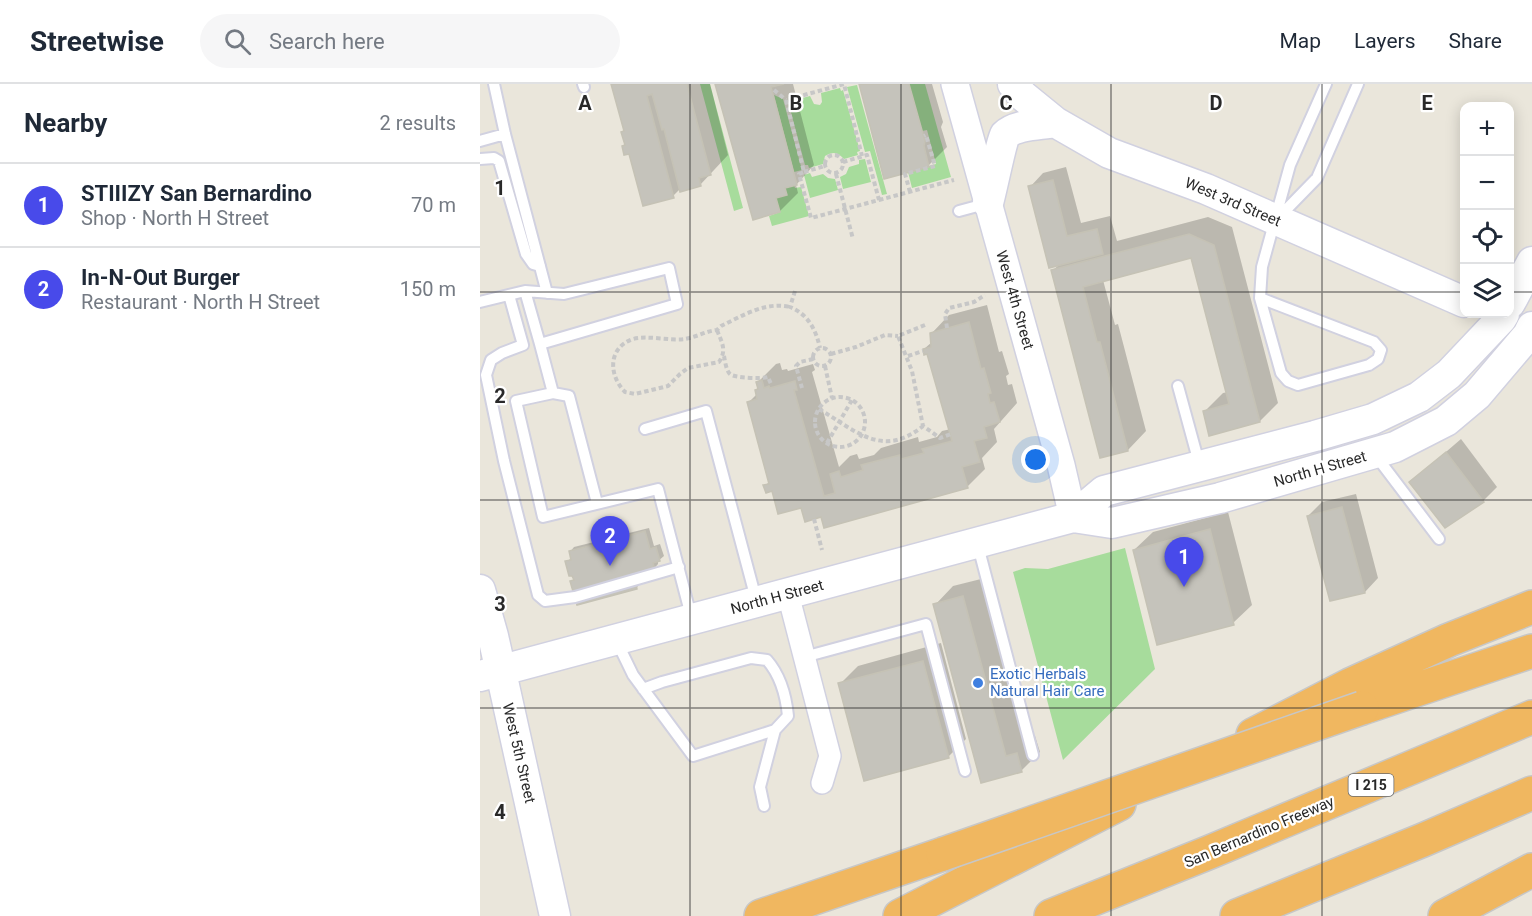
<!DOCTYPE html>
<meta charset="utf-8">
<style>
body{margin:0;font-family:Roboto,sans-serif;background:#f6f6f7;color:#1f2937}
.controls{position:absolute;right:18px;top:18px;display:grid;overflow:hidden;border-radius:12px;box-shadow:0 3px 15px #0003}
.controls button{width:54px;height:54px;display:grid;place-items:center;padding:0;border:0;border-bottom:2px solid #e0e1e3;background:#fff;color:#1f2937;font:30px sans-serif}
.you{position:absolute;left:556px;top:376px;width:21px;height:21px;margin:-15px;border:4px solid #fff;border-radius:50%;background:#1a73e8;box-shadow:0 0 0 9px #1a73e833}
.badge{display:grid;place-items:center;width:39px;height:39px;border-radius:50%;background:#484aea;color:#fff;font-size:20px;font-weight:700}
.pin{position:absolute;translate:-50% -50px;filter:drop-shadow(0 2px 3px #0008)}
.pin::after{content:'';position:absolute;top:32px;width:21px;height:18px;background:inherit;clip-path:polygon(0 0,100% 0,50% 100%)}
.list{margin:0;padding:0;list-style:none}
h2{display:flex;justify-content:space-between;align-items:center;height:78px;margin:0;padding:0 24px;font-size:26px}
h2 small{font-size:20px;font-weight:400;color:#747a83}
.list li{display:grid;grid-template-columns:39px 1fr auto;gap:18px;align-items:center;box-sizing:border-box;height:84px;padding:0 24px;border-top:2px solid #e0e1e3}
.list b{display:block;font-size:22px;white-space:nowrap}
.list p{margin:0;font-size:20px;white-space:nowrap;color:#747a83}
.list em{font-size:20px;font-style:normal;color:#747a83}
.icon{flex:none;width:33px;height:33px;fill:none;stroke:currentColor;stroke-width:2;stroke-linecap:round;stroke-linejoin:round}
.map{position:relative;flex:none;width:1052px;height:832px;overflow:hidden}
header{display:flex;align-items:center;gap:36px;box-sizing:border-box;height:84px;padding:0 30px;background:#fff;border-bottom:2px solid #e0e1e3}
header strong{font-size:28px}
nav{display:flex;gap:33px;margin-inline-start:auto;font-size:21px}
.search{width:420px;height:54px;background:#f6f6f7;display:flex;align-items:center;gap:15px;box-sizing:border-box;padding:0 21px;border-radius:33px;color:#747a83;font-size:22px}
main{display:flex}
aside{flex:1;background:#fff}
.map>svg:first-child{display:block}
</style>
<header>
<strong>Streetwise</strong>
<div class="search"><svg class="icon" aria-label="search" viewBox="0 0 24 24"><circle cx="10" cy="10" r="6"/><path d="M15 15l6 6"/></svg>Search here</div>
<nav><a>Map</a><a>Layers</a><a>Share</a></nav>
</header>
<main>
<aside>
<h2>Nearby<small>2 results</small></h2>
<ul class="list">
<li><span class="badge">1</span><div><b>STIIIZY San Bernardino</b><p>Shop · North H Street</p></div><em>70 m</em></li>
<li><span class="badge">2</span><div><b>In-N-Out Burger</b><p>Restaurant · North H Street</p></div><em>150 m</em></li>
</ul>
</aside>
<div class="map">
<svg width="1052" height="832" viewBox="0 0 1052 832">
<rect width="100%" height="100%" fill="#eae6db"/>
<path fill="#a7dc9c" d="M220 0H230L263 124 254 127Z
M429 0H445L471 93 432 104 428 88 456 80 447 46 442 47Z
M377 1 407 110 402 111 390 67 385 68 367 3Z
M360 4 361 7 363 6 380 67 377 68 378 71 364 75C358 68 353 67 345 72L343 80 329 84 328 81H325L309 21 312 20 311 17 330 12 334 20 340 21 342 18 341 9Z
M294 11 303 15 322 86 314 88Z
M385 75 391 98 363 105 360 93 366 90 369 83 379 80V76Z
M330 89 332 93 343 90 348 94 355 95 358 106 330 114 324 91Z
M314 101 315 104 321 103 329 132 292 142 289 132 300 128 296 114 307 111 305 104Z
M645 464 675 585 583 676 533 488 545 484 568 485Z"/>
<path fill="#0003" d="M133 0H230L248 71 220 101 201 104 193 112 146 60 145 46Z
M237 0H313L334 81 316 101 318 109 300 127Z
M381 0H452L463 38 461 43 467 63 448 82Z
M586 83 601 139 630 132 637 157 728 133 752 143 798 319 780 337 725 327 743 309 748 308 712 173 623 196 635 241 638 240 666 347 648 366 621 372 572 187 580 180 550 103 563 89Z
M507 221 519 268 522 267 529 290 526 292 528 301 532 300 537 319 514 345 517 358 502 374 505 385 487 403 342 431 285 402 290 397 269 318 277 310 276 306 279 304 278 298 296 280 300 279 302 286 307 285 308 287 333 280 335 286 332 288 359 383 370 372 377 370 379 375 394 371 401 364 438 353 439 358 457 353 462 347 471 345 448 268 444 265 452 258 451 250 469 231Z
M981 355 1017 403 1003 417 931 398Z
M876 410 898 494 885 508 828 432 842 418Z
M748 428 772 521 753 539 654 466 673 448Z
M169 444 174 462 180 460 184 472 178 477V480L161 499 157 503 98 519 92 497 95 494 87 478 92 473 90 468 94 463 126 455 130 451 144 447 145 450Z
M501 495 544 655 555 652 560 668 542 686 502 697 455 521 473 502Z
M461 559 486 655 468 673 360 600 378 582Z"/>
<path fill="#c5c3bb" stroke="#c5c2b5" stroke-width="1.5" d="M131 0H207L231 91 219 94 221 102 200 108 184 45 182 46 172 10 167 12 194 114 163 122 149 70 144 71 142 62 145 61 141 48 144 47Z
M235 0H304L291 3 317 101 305 104 307 111 296 114 300 128 273 136Z
M379 0H429L445 57 444 62 449 83 404 95Z
M573 96 587 152 617 145 623 170 569 184 548 102Z
M709 150 734 161 780 338 729 352 723 327 749 320 711 174 603 203 617 258H620L648 367 620 374 571 186Z
M489 238 501 285 504 284 511 309 508 310 510 319 514 318 520 338 504 343 507 354 494 357 500 378 482 383 488 404 344 444 341 433 325 438 321 424 298 430 292 407 286 409 283 401 289 400 267 318 277 315 275 306 278 305 276 298 282 296 284 304 289 302 290 304 315 297 317 306H314L344 412 355 409 350 390 359 387 361 393 383 386 381 381 420 371 421 375 444 369 442 365 472 357 447 270 444 271 443 265 451 263 450 249Z
M966 368 1004 418 965 444 929 398Z
M862 423 885 509 850 517 827 432Z
M730 445 754 541 677 561 653 466Z
M165 447 170 465 176 463 180 477 173 479 175 486 154 491 157 505 97 521 90 497 94 496 92 492H89L85 477 91 476 89 467 125 458V454L140 450 141 454Z
M483 512 526 672 537 669 542 688 501 699 453 520Z
M443 577 469 674 384 697 358 599Z"/>
<g fill="none" stroke-linecap="round" stroke-linejoin="round">
<defs>
<path id="service" d="M14 0 25 50 67 209
M103 0 104 3
M0 57 25 50
M0 75 14 74 19 77 46 170 53 180 60 182
M479 127 505 120
M798 134 837 94 878 0
M45 207 60 260
M29 211 43 261 22 269 11 276 6 291 24 377 58 511 65 517 95 513 199 483
M780 214 894 258 901 266 898 275 889 281 818 301 808 297 801 289 780 214 782 183 810 81 846 0
M0 218 45 207 84 210 189 184 197 220 60 260 73 309
M698 302 719 379
M165 345 226 327 276 515
M896 372 959 455
M117 419 89 312 73 309 36 317 63 433 178 405 211 532
M498 462 553 671
M137 558 153 591 213 672 295 646 280 703 284 722
M324 573 446 540 485 687
M163 605 182 598 271 574 287 576C301 592 306 611 308 632L295 646"/>
<path id="minor" d="M308 510 350 672 342 699"/>
<path id="tertiary" d="M475 0 581 381 593 433"/>
<path id="secondary" d="M533 0 543 12 575 38 629 69 726 105 984 218
M508 119C511 109 522 55 525 51 536 40 561 41 575 38
M1030 219 1052 178
M593 433 632 439 740 414 915 363 966 337 997 311 1048 251 1052 243
M0 506 13 552 75 832
M0 592 593 433 624 407 835 352 893 335 939 313 969 290 1021 235 1024 230"/>
<path id="motorway" d="M882 624 1052 567
M773 651 870 601 969 556 1052 523
M281 832 463 770
M420 832 639 720
M571 832 730 768 1052 633
M757 832 943 756 1052 709
M965 832 1052 786"/>
</defs>
<use href="#service" stroke="#d1d1e0" stroke-width="14"/>
<use href="#minor" stroke="#d1d1e0" stroke-width="24"/>
<use href="#tertiary" stroke="#d1d1e0" stroke-width="30"/>
<use href="#secondary" stroke="#d1d1e0" stroke-width="33"/>
<use href="#motorway" stroke="#c7c7c7" stroke-width="36"/>
<path stroke="#c7c7c7" stroke-width="4" stroke-dasharray="4.5 3" stroke-linecap="butt" d="M294 6 306 16
M345 80a9 9 0 1 1 18 0a9 9 0 1 1-18 0Z
M363 78 387 71 399 116 331 134 319 90 324 88 306 16 364 0 382 72
M324 88 345 82
M356 90 373 155
M430 108 425 90 455 82 446 51 444 52
M399 116 474 96
M315 207 310 223C328 230 336 246 340 264
M445 241 418 252 432 287 443 342 460 354 471 350
M467 244 465 230 469 224 494 218 505 211
M237 246C242 259 247 266 239 278L208 284 200 290 188 302 155 310 145 308C129 292 127 264 153 255 167 251 190 257 205 255 217 253 226 247 237 246L241 242C262 232 286 217 310 223
M333 273a9 9 0 1 1 18 0a9 9 0 1 1-18 0Z
M351 270 376 263 405 251 418 252
M244 272C245 277 246 286 250 290 254 294 282 295 288 293L291 300
M428 272 443 267
M345 282 352 314
M322 304 316 282 320 278 333 275
M335 338a25 25 0 1 1 50 0a25 25 0 1 1-50 0Z
M339 325C376 347 403 375 443 342
M347 359 372 316
M334 435 342 466"/>
<use href="#service" stroke="#fff" stroke-width="10"/>
<use href="#minor" stroke="#fff" stroke-width="21"/>
<use href="#tertiary" stroke="#fff" stroke-width="27"/>
<use href="#secondary" stroke="#fff" stroke-width="30"/>
<use href="#motorway" stroke="#f0b760" stroke-width="33"/>
<defs>
<path id="motorway-bridge" d="M463 770 882 624"/>
</defs>
<use href="#motorway-bridge" stroke="#c7c7c7" stroke-width="36" stroke-linecap="butt"/>
<use href="#motorway-bridge" stroke="#f0b760" stroke-width="33"/>
</g>
<path fill="none" stroke="#292929" stroke-width="1.5" stroke-opacity="0.55" d="M210 0V832M421 0V832M631 0V832M842 0V832M0 208H984M1030 208H1052M0 416H1052M0 624H1052"/>
<circle fill="#3f7fe0" stroke="#fff" stroke-width="2" cx="498" cy="599" r="6"/>
<g text-anchor="middle" stroke-width="4.5" stroke-linejoin="round" paint-order="stroke">
<rect fill="#fff" stroke="#696969" stroke-width="1.5" x="868.5" y="690" width="45" height="22" rx="4.5"/>
<g font-size="14" font-weight="bold" fill="#292929">
<text x="891" y="706">I 215</text>
</g>
<g font-size="15" fill="#292929" stroke="#fff">
<text transform="translate(753 118) rotate(23)" y="5">West 3rd Street</text>
<text transform="translate(535 216) rotate(74)" y="5">West 4th Street</text>
<text transform="translate(840 385) rotate(-16)" y="5">North H Street</text>
<text transform="translate(297 513) rotate(-15)" y="5">North H Street</text>
<text transform="translate(39 669) rotate(77)" y="5">West 5th Street</text>
<text transform="translate(779 748) rotate(-23)" y="5">San Bernardino Freeway</text>
</g>
<g font-size="15" fill="#366cbe" stroke="#fff" text-anchor="start">
<text x="510" y="595">Exotic Herbals<tspan x="510" dy="17">Natural Hair Care</tspan></text>
</g>
</g>
<g font-size="20" text-anchor="middle" font-weight="bold" fill="#292929" stroke="#fff" stroke-width="4.5" stroke-linejoin="round" paint-order="stroke">
<text x="105" y="26">A</text>
<text x="316" y="26">B</text>
<text x="526" y="26">C</text>
<text x="736" y="26">D</text>
<text x="947" y="26">E</text>
<text x="20" y="111">1</text>
<text x="20" y="319">2</text>
<text x="20" y="527">3</text>
<text x="20" y="735">4</text>
</g>
</svg>
<div class="controls">
<button>+</button>
<button>−</button>
<button><svg class="icon" aria-label="locate" viewBox="0 0 24 24"><circle cx="12" cy="12" r="6"/><path d="M12 2v4M12 18v4M2 12h4M18 12h4"/></svg></button>
<button><svg class="icon" aria-label="layers" viewBox="0 0 24 24"><path d="M12 4l9 5-9 5-9-5zM3 14l9 5 9-5"/></svg></button>
</div>
<div class="you"></div>
<div class="pin badge" style="left:704px;top:503px">1</div>
<div class="pin badge" style="left:130px;top:482px">2</div>
</div>
</main>
